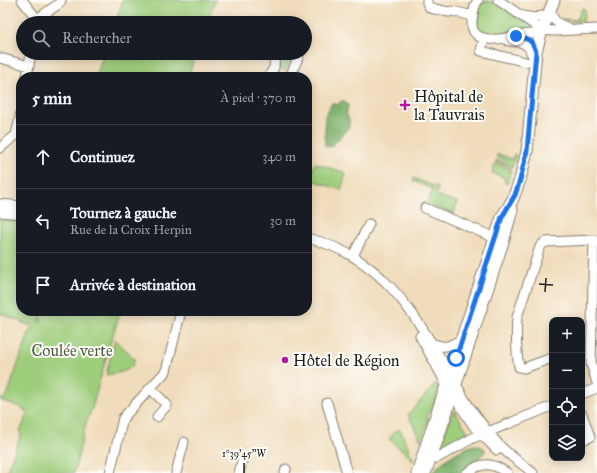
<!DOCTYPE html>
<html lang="fr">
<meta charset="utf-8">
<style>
body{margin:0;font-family:"IM FELL Great Primer",serif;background:#242831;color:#f1f3f6}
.controls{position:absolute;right:12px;bottom:12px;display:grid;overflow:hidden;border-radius:8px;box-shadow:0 2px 10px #0003}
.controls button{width:36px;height:36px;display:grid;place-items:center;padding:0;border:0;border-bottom:1px solid #363941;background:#171b24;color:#f1f3f6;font:20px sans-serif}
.stop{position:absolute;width:12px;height:12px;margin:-9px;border:3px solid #1a73e8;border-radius:50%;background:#fff}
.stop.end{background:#1a73e8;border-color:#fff;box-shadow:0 1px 4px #0008}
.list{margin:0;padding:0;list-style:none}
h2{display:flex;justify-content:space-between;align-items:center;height:52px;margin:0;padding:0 16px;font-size:17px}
h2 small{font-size:13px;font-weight:400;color:#9ea1a6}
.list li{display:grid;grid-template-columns:26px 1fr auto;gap:12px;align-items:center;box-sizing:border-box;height:64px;padding:0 16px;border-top:1px solid #363941}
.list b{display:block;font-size:15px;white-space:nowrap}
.list p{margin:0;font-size:13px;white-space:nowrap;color:#9ea1a6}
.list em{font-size:13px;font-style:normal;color:#9ea1a6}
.icon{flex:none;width:22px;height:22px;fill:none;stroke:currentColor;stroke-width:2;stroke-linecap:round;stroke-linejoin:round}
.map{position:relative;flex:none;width:597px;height:473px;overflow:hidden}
.search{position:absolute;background:#171b24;box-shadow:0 2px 10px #0003;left:16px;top:16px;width:296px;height:44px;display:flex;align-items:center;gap:10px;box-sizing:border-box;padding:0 14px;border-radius:22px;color:#9ea1a6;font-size:15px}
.panel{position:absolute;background:#171b24;box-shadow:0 2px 10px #0003;left:16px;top:72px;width:296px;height:244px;border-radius:16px}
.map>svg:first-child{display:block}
</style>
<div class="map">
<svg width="597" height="473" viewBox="0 0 597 473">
<rect width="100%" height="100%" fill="#fdfcf7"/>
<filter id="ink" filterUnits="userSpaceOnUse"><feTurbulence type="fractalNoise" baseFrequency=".025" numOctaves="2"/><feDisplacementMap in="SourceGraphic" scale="8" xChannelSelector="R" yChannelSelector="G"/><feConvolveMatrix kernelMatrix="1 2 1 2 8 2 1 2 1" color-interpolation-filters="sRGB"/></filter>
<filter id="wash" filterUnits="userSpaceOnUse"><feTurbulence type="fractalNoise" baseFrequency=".012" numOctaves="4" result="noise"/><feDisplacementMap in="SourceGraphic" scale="16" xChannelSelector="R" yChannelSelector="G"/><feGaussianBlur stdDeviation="0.9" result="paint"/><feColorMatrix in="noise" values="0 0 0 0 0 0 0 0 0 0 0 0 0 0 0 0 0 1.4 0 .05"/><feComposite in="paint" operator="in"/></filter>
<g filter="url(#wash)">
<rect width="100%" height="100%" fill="#f0dbba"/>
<path fill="#9ecd7c" stroke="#5d744c" d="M123 0H216L206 23H115Z
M487 1 494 2 533 27 532 32 487 35 478 32C474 22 474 4 487 1Z
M582 8 585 9 583 22 562 20 560 17 562 19 577 20Z
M104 53H196L188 77H96Z
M281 53H292L286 71 279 67Z
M498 154 512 159 514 154 516 155 512 167 495 162 496 160 506 163 507 161 497 157Z
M315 163 346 173 341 190 309 179Z
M495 164 511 169 507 184 504 182 505 178 492 173Z
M414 178 438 188 436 195 456 202 457 201 454 215 429 205 427 203 433 189 413 181Z
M0 219 21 221V311H41L40 320 38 321 41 322 43 311H121L112 337 92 408 86 423 74 473H6L21 435 20 430 22 429 21 427 23 426 27 412 20 407 0 400 6 397 8 393 32 324 28 325 0 313Z
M115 339 134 358C135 372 117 373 106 375Z
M436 383 439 388 431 413H429L427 418 429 419 421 441 408 415Z
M453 409 468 432 441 446Z
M397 429 401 431 414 461 389 439Z"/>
<path fill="#7eb06c" stroke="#4d6644" d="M343 100 348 105 347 111 346 113 349 120V127L331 147 325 146V116L332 103 337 105Z
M475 445 480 446 486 450 473 465 461 473H432C438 463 463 447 475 445Z"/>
</g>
<g filter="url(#ink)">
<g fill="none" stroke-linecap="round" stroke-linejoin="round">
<defs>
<path id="minor" d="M22 0 37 19
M427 0V3L430 8 449 12 452 11 473 16
M478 0C474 5 473 14 472 21 470 48 507 38 522 35 528 34 535 34 541 33
M498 0 542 30 554 31 597 29
M551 7C551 22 558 24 571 29
M523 16 534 18 549 14
M37 23V19L60 3 61 0
M484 38 481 51 526 62
M508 41C525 41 530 45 534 61
M0 58 29 66
M27 77 31 53
M268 77 274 68 275 53
M290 77 300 53
M0 148 16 135 21 113
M0 204 21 206
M425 208 500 240
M0 212 21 214
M307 238C380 255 413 311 448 371 455 382 461 394 468 405 478 419 488 433 500 446 510 456 522 464 533 473
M353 256 369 224
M420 336 452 394 475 428 497 450
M430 342C445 349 448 347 462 339
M552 358 524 368 519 367C516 351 516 333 517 317L540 247 545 242 594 240 591 364 597 383
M150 388 167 405 157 417
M582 394 597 388
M327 403 347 473
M582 414 590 437 582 440
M432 458H437L473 438 552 406
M110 473 123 418 166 371 181 311
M176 473 184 442
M239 473 243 457
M285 473 286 469
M467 473C481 462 492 462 507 473"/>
<path id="major" d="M417 473 498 229 502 217 512 201 520 180 527 151 536 52 541 33 554 0
M425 473 437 441 503 242 512 210"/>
</defs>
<use href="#minor" stroke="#867c6b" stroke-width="11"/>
<use href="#major" stroke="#867c6b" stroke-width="13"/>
<use href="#minor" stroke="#fff" stroke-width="9"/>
<use href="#major" stroke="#fff" stroke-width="11"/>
</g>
</g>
<g fill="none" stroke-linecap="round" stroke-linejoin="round" filter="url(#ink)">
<path stroke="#1a73e8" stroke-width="5" d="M456 358 502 217 515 195 520 180 527 151 536 52C532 39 529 39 516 36"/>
</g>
<path fill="none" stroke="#1c1c1c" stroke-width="1.5" d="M539 284 553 285M545 292 546 278M244 473V463"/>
<g fill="#b5179e" stroke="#fdfcf7" stroke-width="1.5">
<path d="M403 99h4v4h4v4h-4v4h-4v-4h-4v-4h4z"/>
<circle cx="285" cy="360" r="4"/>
</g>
<g text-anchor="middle" stroke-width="4" stroke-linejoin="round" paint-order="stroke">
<g font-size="16" fill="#1c1c1c" stroke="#fdfcf7" text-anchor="start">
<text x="414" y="102">Hôpital de<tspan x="414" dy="18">la Tauvrais</tspan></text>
<text x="293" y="366">Hôtel de Région</text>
</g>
<g font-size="16" fill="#4a5a3e" stroke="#fdfcf7">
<text x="72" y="356">Coulée verte</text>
</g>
</g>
<g font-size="10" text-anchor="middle" fill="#1c1c1c" stroke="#fdfcf7" stroke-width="4" stroke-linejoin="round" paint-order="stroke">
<text x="244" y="457">1°39'45"W</text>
</g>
</svg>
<div class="controls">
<button>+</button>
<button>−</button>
<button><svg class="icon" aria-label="locate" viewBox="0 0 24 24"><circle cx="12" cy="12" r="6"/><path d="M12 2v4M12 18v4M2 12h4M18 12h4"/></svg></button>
<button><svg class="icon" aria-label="layers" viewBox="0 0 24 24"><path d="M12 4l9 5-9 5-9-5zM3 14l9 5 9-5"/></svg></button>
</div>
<div class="stop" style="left:456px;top:358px"></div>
<div class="stop end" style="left:516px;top:36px"></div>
<div class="search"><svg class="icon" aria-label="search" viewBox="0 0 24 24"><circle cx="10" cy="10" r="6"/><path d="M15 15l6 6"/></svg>Rechercher</div>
<section class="panel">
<h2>5 min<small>À pied · 370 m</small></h2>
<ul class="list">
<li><svg class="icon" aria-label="ahead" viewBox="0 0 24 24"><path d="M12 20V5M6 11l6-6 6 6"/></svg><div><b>Continuez</b></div><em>340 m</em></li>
<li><svg class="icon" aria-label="left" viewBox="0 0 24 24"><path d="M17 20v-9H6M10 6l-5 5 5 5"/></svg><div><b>Tournez à gauche</b><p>Rue de la Croix Herpin</p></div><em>30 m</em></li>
<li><svg class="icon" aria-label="arrive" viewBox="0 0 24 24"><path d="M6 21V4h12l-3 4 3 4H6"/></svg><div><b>Arrivée à destination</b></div></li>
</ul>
</section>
</div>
